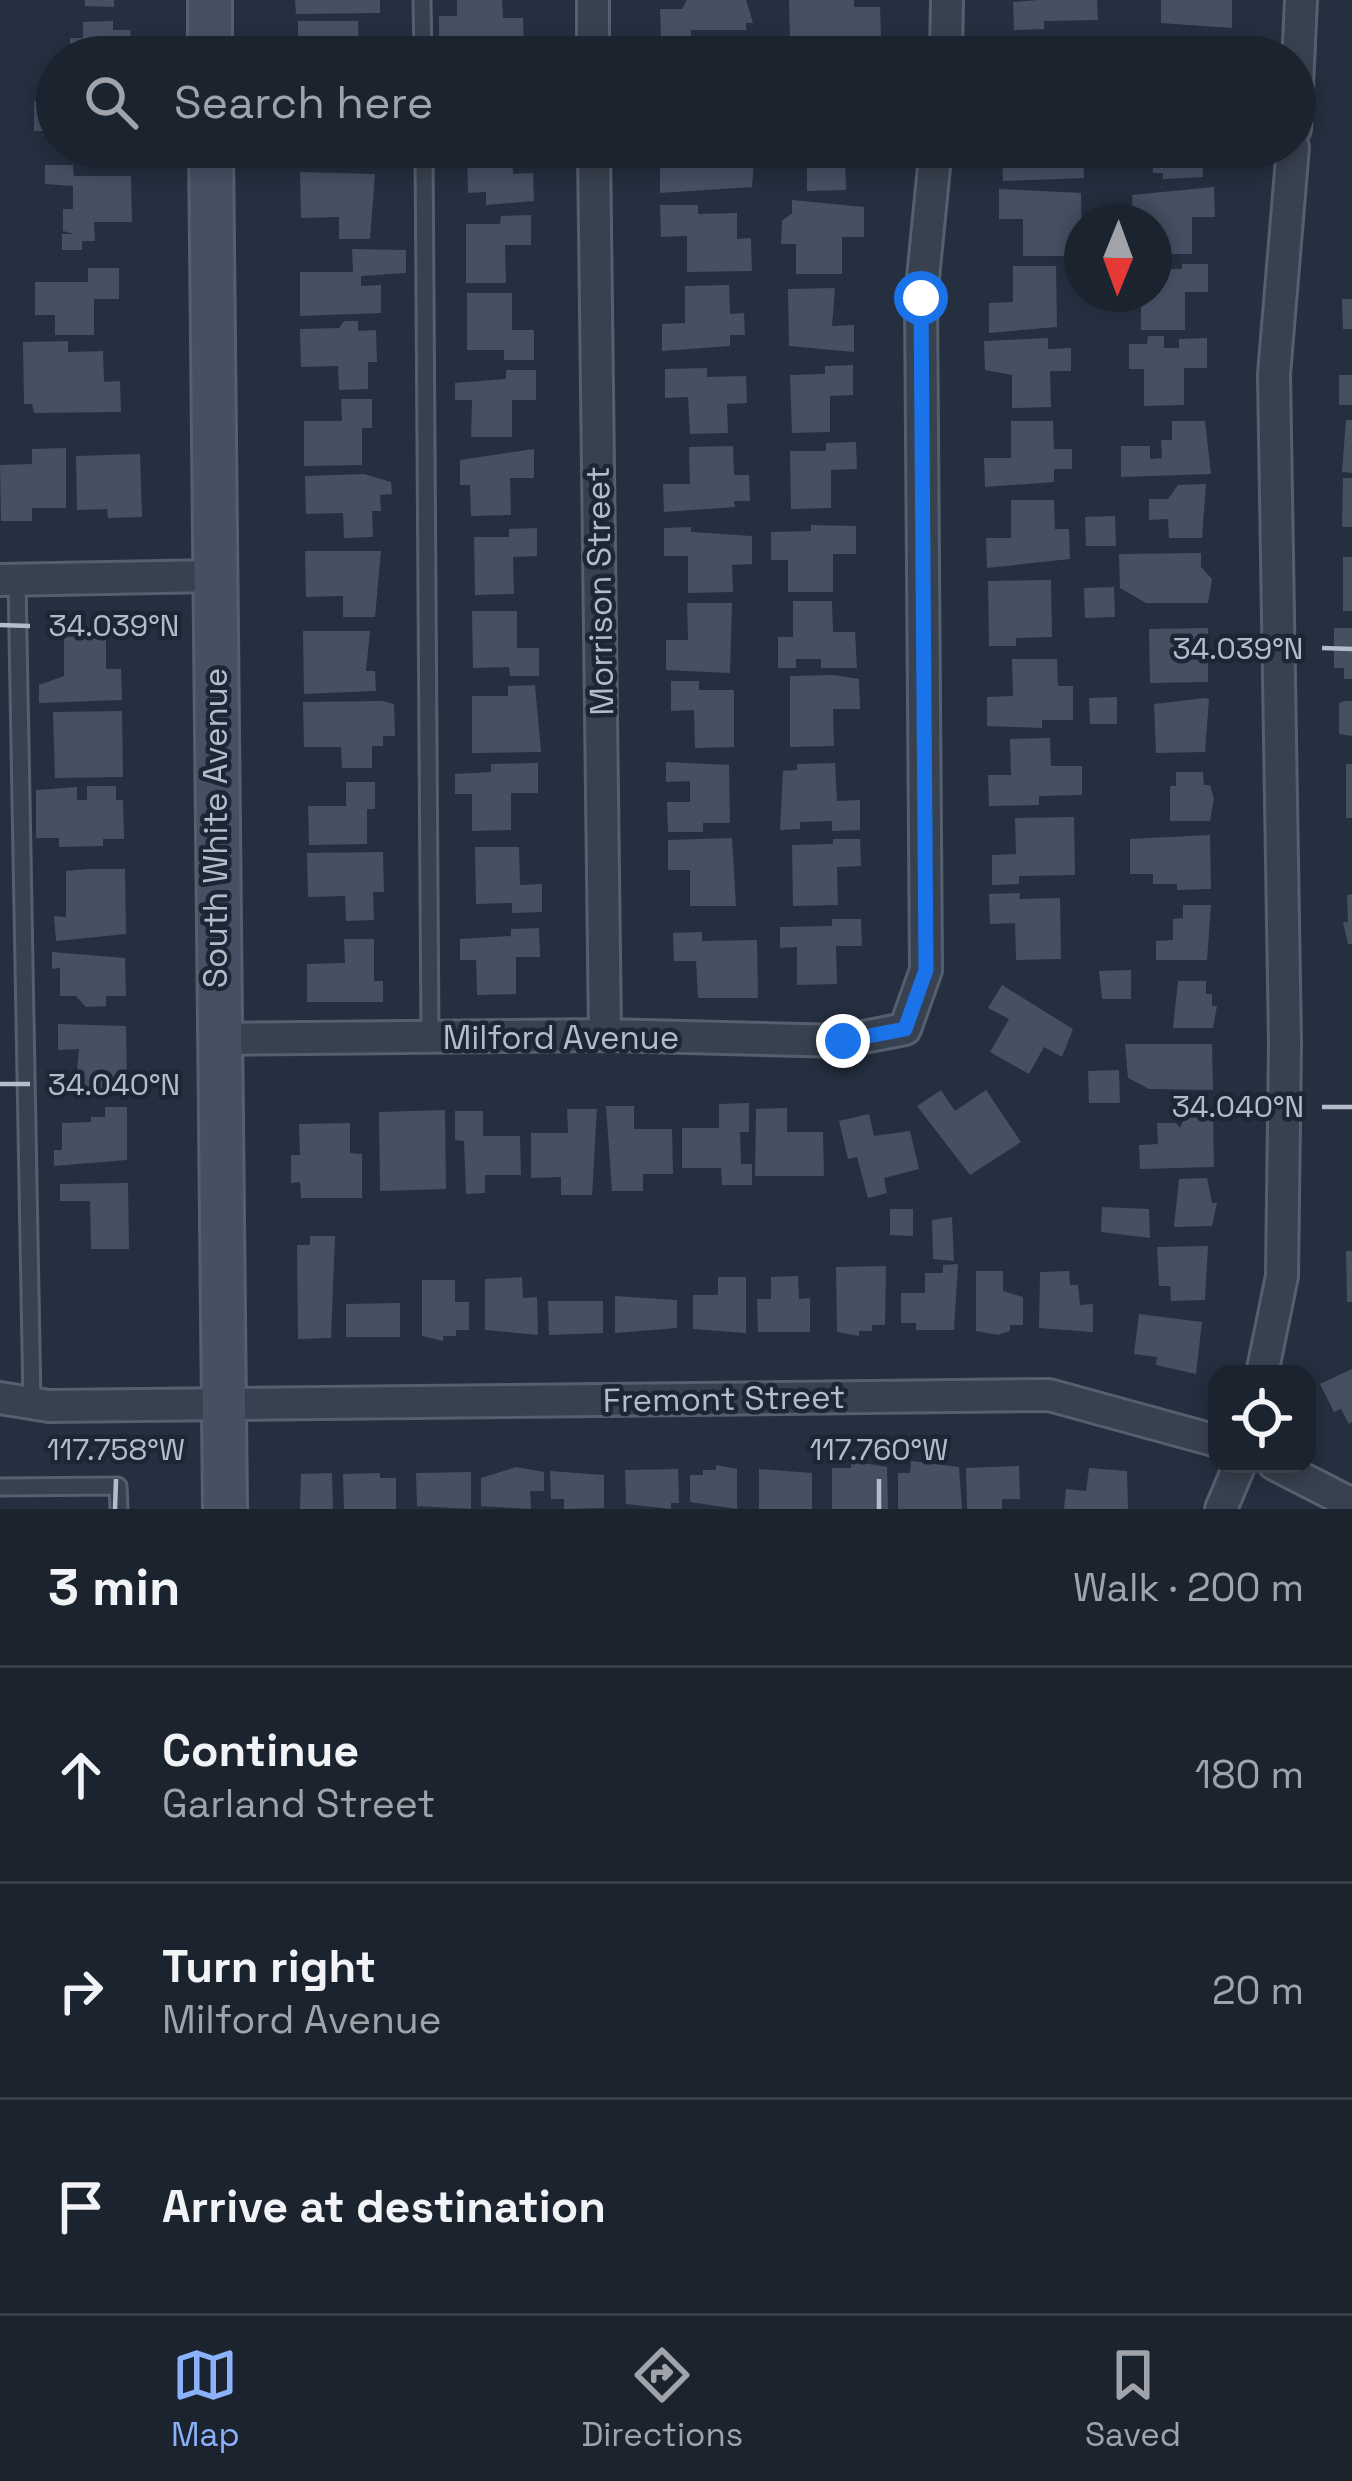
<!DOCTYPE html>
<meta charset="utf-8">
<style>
body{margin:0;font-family:"Space Grotesk",sans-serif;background:#282f3b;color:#f1f3f6}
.controls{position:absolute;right:36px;bottom:36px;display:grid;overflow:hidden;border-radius:24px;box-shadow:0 6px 18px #0003}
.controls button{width:108px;height:108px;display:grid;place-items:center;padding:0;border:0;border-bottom:3px solid #39404b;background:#1b232f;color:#f1f3f6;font:60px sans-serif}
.compass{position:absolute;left:1064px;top:204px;width:108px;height:108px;border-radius:50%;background:#1b232f;box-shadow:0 6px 18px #0003;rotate:181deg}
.stop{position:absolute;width:36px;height:36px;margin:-27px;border:9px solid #1a73e8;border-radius:50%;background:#fff}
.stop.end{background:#1a73e8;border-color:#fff;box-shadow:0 3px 12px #0008}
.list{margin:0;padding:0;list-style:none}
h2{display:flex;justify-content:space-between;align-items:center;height:156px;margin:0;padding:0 48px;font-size:51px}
h2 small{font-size:39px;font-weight:400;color:#a0a4aa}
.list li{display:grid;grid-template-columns:78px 1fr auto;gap:36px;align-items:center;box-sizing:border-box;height:216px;padding:0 48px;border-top:3px solid #39404b}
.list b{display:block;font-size:45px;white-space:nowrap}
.list p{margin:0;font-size:39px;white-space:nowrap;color:#a0a4aa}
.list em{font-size:39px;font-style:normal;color:#a0a4aa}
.icon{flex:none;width:66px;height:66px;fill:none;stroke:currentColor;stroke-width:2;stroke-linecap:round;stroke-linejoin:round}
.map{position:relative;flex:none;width:1352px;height:1509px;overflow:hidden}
.search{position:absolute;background:#1b232f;box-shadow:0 6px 18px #0003;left:36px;right:36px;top:36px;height:132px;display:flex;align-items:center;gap:30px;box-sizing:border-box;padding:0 42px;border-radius:66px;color:#a0a4aa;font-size:45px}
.sheet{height:804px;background:#1b232f}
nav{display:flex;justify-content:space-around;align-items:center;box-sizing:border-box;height:168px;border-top:3px solid #39404b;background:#1b232f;font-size:33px;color:#a0a4aa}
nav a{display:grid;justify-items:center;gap:6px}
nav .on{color:#8ab1f9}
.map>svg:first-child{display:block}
</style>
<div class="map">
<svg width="1352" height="1509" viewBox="0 0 1352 1509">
<rect width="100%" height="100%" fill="#242f3f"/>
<path fill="#455063" d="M85 0H114V7L85 6Z
M295 0H380V13L296 14Z
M457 0H502L503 18H523L524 46 478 47 477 37 439 38V16H457Z
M687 0H746L753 23H746V30H691V39H661L660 9H682Z
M789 0H854V7H880L881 36 790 41Z
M1039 0H1097L1098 20 1044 21V29L1014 30 1013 2Z
M1161 0H1232V28L1161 23Z
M113 21V30H130L131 38H143L144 57H70V38H83V22Z
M298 21H358L359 57H298Z
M1201 36H1232V57H1142V44L1201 41Z
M1038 38V43H1104V57H1010V39Z
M850 47V57H805V48Z
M658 50H689V57H658Z
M34 101H57V131H34Z
M87 147H122V158H87Z
M301 147H379V162L301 165Z
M467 147H512L513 174 533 173 534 201 486 205V192L468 193Z
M683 147H755L752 187 660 193V163H683Z
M791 147H872V152L845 153 846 190 807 191V154H791Z
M1029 147H1083L1084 178 1003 181 1002 152 1029 151Z
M1202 147 1203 177 1163 179V173H1153L1152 148Z
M45 165H73L74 176H131L132 222H94L95 241H82V250H62V234H74L63 231V209H73V186L45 184Z
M300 172 375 174 370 239H339V217L301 218Z
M1214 187 1215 217H1192V254H1154V222H1133L1132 195Z
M999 189 1081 193 1082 256H1023V219H999Z
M792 200 864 207V237H842V274H796V244H781L782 221 792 213Z
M660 205H698V214L737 213V239L751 238 752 271 687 272V236L661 237Z
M531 215V245H505L506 283H466V224H500L501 216Z
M352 249 406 250V273L361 276V286L381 285V313L300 316V272H353Z
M1182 264H1208V292H1185V330H1141V294H1154V269H1182Z
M1013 266H1056L1057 327 989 333V303L1013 302Z
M88 268H119V299H94V335H55V315H35V282H88Z
M729 285 730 314 744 313 745 335H730V346L662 351V324L685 323V286Z
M835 288 832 326 854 325V352L789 346 788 289Z
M467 293H512V330H534V360H504V350H467Z
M1342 299H1352V329H1343Z
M344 321H358V331L376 330 377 362H368V389L339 390 338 366 301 367 300 329 339 328Z
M1148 336H1164V348H1179V339L1207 338V368H1184V405L1144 406V369H1129V344H1147Z
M1048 338V349L1071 348V371H1050L1051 407 1012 408V375L985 370 984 341Z
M68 341V352L103 351 104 382 120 381 121 412 34 413 32 404H24L23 342Z
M853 365V395L830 396V432L792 433 790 375 825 374V366Z
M707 368V377L746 376 747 403 727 404 728 433 690 434 688 397 665 398V369Z
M506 370H536V400H512V437H471L472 400H455V383L506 379Z
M1339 375H1352V405H1339Z
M341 399H372V428H362V465L304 466V421H342Z
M1346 420H1352V473L1342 472Z
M1011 421H1053L1054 449H1072V469H1054V482L985 487 984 458H1011Z
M1172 421H1205L1211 474 1121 477V446H1150V459L1162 458 1161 440H1172Z
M856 442 857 469 831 470V508L791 509 790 451H826V443Z
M733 446 734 475H749L750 501H734L735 507 664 512 663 484H690L689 447Z
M66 448V508H32V521H1L0 465 32 464V449Z
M534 449V478H510L511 515 471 516 470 485H460V460Z
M140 454 142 517 108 518 107 509 77 510 76 456Z
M305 476 364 474 391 482 392 494 380 495 381 511H372L373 537 344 538 343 513 306 514Z
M1343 478H1352V527H1342Z
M1206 484 1202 538H1169L1168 519 1149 520V499H1168L1178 485Z
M1011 500H1054L1055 529H1069L1070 559 987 568 986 538H1011Z
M1115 516 1116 546H1086L1085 517Z
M811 525 856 526V554H833V592H788V560H771V532L811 531Z
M691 527V532L752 536V564L732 565 733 592 688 593V556H664V528Z
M537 528V556L513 557 514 594 475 595 474 537H509V529Z
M305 551H381L375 617H343V596L306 597Z
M1201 553V567L1212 579 1208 603H1146L1120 588 1119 554Z
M1343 557H1352V611H1343Z
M1051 580 1052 637 1016 638V646H989L988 581Z
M1114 587 1115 617 1085 618 1084 588Z
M793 601H832L833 632H855L857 668H821V659H796V668H778V637H793Z
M687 603H732L730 673 666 670V640H688Z
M472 611H517V648H539V676H510L509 667 473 668Z
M56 623H77V635H106V669H121L122 700 39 703V685L64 676V635H56Z
M1208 628V682L1150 683 1149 629Z
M1334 628H1352V679H1344V668H1334Z
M303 631H370L366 671H375L376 691 304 694Z
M1012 659H1057L1058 686H1073V720H1042V728L987 726V697L1013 696Z
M834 675 859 679 860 709H833L834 746 790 747V676Z
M671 681H699V690H734V747L695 748 694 710 671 711Z
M535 685 541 752 472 753V696H508V686Z
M1117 697V724H1090L1089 698Z
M1204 698 1209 699 1205 752 1156 753 1154 704Z
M383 701 394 704 395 736H383V746H372V768H342L341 747H304L303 702Z
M1345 701H1352V736L1339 734V703Z
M122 711 123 777 55 778 53 712Z
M1050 738 1051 766H1082V795L1039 796V805L989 806 988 775H1011L1010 739Z
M666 762 729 765 730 823H703V832H668L667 802H690V781L666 782Z
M538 763V793H511V830L472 831V794H455V774L491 772V764Z
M835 763 837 801 860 800V830L832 831V821L800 822V829L780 830 783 771 797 770V764Z
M1346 764H1352V818H1346Z
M1176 772H1203L1204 785H1210L1214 799 1210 821H1170V786H1176Z
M346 782H375V809H367V844L309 845 308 806H346Z
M87 786H116V800H123L124 839H103V846L59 847V838H36V790L77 787V800H87Z
M1074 817 1075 875 1019 876V884L992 885V855L1016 854 1015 818Z
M1210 835 1211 889 1177 890V884H1153V874H1130V839Z
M732 838 736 906H690V870H668V840Z
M833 839H860L861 866 837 867 838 905 793 906 792 845 833 844Z
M475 847H519L520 885 542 884V912L512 913V903L476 904Z
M383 852 384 892H373L374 920 346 921 345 896 308 897 307 853Z
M88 869H125L126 934 56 941 54 916 66 917V871Z
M1020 893 1019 899 1060 898 1061 959 1016 960 1015 923 990 924 989 894Z
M1352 894V944H1348L1343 922H1348L1347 895Z
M1183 905H1211L1207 960H1156V941L1173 940V919L1183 918Z
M832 919H861L862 946H836L837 984 797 985V947L780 948V927L832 926Z
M539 928 540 957H516V994L477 995 476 960H460V939L511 936V929Z
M702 932V941L757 940 758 998H698L696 961H674L673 933Z
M344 939H374V981H383V1002H307V964L345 963Z
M52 952 125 958 126 996H106V1006L86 1007 76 996H60V968L52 969Z
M1131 970V999H1102L1099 971Z
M1178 981H1206V994H1212V1006H1217L1213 1028H1173Z
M1002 985 1073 1029 1062 1057 1044 1047 1029 1074 990 1052 1009 1019 988 1008Z
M58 1024 126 1026 127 1091 75 1092 79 1049 58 1050Z
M1125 1044H1212L1213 1090 1149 1089 1128 1078Z
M1119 1070 1120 1103H1089L1088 1071Z
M941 1090 955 1111 986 1090 1021 1142 970 1175 917 1106Z
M749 1103V1132H740L741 1164H752V1185H722L721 1168H682V1128H719V1104Z
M606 1106H634V1129H672L673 1174H643V1191H612Z
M105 1107H127V1160L54 1166V1150H62V1123L91 1122V1117H105Z
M787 1108V1132H823L824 1176H755L756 1109Z
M567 1109H597L592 1195H561V1177L531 1178V1133H568Z
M445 1110 446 1189 380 1191 379 1112Z
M455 1111H483V1136H520L521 1175H485V1193L466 1194 464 1141 455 1140Z
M869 1114 874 1136 910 1131 919 1169 884 1178 887 1193 868 1198 857 1157 848 1159 839 1121Z
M1213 1114 1214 1167 1140 1169 1139 1145 1158 1144 1157 1123H1176L1180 1128 1186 1115Z
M350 1123V1153L362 1154V1198H301L300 1182 291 1183V1155H300L299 1124Z
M1207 1178 1212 1203H1217L1212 1226 1174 1227 1179 1179Z
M128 1183 129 1249H91L90 1201H60V1184Z
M1102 1207 1149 1209 1150 1238 1101 1232Z
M890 1209H913V1236L890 1235Z
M952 1217 954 1261 933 1259 932 1220Z
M310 1236H335L331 1338 298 1339 297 1245H310Z
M1208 1246 1205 1300 1171 1301 1170 1286H1159L1157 1247Z
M1346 1251H1352V1302H1347Z
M958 1264 954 1330H916V1323H901V1293H925V1273H943V1265Z
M886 1266 885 1325H872V1331H859V1336L837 1332 836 1267Z
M976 1271H1003V1291L1023 1297V1325H1010V1331L998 1335 976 1331Z
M1069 1271 1070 1285H1078L1080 1305 1093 1304V1332L1039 1328 1040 1272Z
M798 1276 799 1299 810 1298V1332H758L757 1299H771V1277Z
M522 1277 523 1298 537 1297 538 1335 485 1330V1279Z
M718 1277H746V1333L693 1329V1295H718Z
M422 1280H455V1302H469V1330H456V1336H443V1341L422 1336Z
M615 1296 677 1300V1328L615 1333Z
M548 1301H603V1333L549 1335Z
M400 1303V1337H346V1304Z
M1139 1314 1202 1322 1196 1374 1156 1365 1157 1357 1134 1354Z
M1352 1369V1422L1349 1424 1341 1409 1334 1412 1320 1384Z
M851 1461 887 1467 888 1509H832V1468H851Z
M911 1461 959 1467 962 1509H898V1473H910Z
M716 1465 737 1469V1509L690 1502V1475H703V1470H716Z
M1019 1466 1020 1499H1002V1509H967L966 1468Z
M516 1467 544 1472V1491H530L531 1509 481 1506V1478Z
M1089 1468 1127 1471 1128 1509H1064L1066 1489 1086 1491Z
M678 1469 679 1503H671V1509L626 1504 625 1470Z
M759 1469 812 1473V1509H759Z
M550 1471 604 1475V1508L564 1509V1499H551Z
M471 1472V1509L417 1506 416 1473Z
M332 1473 333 1509H300L301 1474Z
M380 1473V1478H396V1509H344L343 1474Z"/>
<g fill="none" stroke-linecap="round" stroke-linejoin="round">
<defs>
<path id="lane" d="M422 0 423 57
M424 147 430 1037
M17 580 32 1403
M0 1487 118 1486 119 1509"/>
<path id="street" d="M593 0V57
M946 57 947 0
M1295 129 1301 0
M594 147 605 1035
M0 580 213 576
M216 1039 605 1035 843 1041 905 1029 926 970 921 298 936 147
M1262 1374 1282 1276 1285 1043 1274 374 1293 147
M0 1398 49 1406 1049 1395 1217 1441
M1274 1464 1352 1504
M1221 1509 1240 1464"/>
<path id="secondary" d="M210 0V57
M211 147 225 1509"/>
</defs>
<use href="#lane" stroke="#565f6d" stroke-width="21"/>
<use href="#street" stroke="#565f6d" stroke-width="36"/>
<use href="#secondary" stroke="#565f6d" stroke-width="48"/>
<use href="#lane" stroke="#38414f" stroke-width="15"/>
<use href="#street" stroke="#38414f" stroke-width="30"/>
<use href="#secondary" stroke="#465062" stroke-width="42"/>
</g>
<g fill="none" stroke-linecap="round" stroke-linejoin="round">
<path stroke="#1a73e8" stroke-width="15" d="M843 1041 905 1029 926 970 921 298"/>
</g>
<path fill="none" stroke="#b4bcca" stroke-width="4.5" d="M0 625 30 626M1322 648 1352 649M0 1084H30M1322 1107H1352M115 1509 116 1479M879 1509V1479"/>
<g text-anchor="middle" stroke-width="9" stroke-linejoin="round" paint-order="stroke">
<g font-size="33" fill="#b4bcca" stroke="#1d2634">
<text transform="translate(599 591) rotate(-91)" y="12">Morrison Street</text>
<text transform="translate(215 828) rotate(-90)" y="12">South White Avenue</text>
<text x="561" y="1049">Milford Avenue</text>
<text transform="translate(724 1398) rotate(-1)" y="12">Fremont Street</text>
</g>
</g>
<g font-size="30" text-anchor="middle" fill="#b4bcca" stroke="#1d2634" stroke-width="9" stroke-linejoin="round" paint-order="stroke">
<text x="114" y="636">34.039°N</text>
<text x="1238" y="659">34.039°N</text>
<text x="114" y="1095">34.040°N</text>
<text x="1238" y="1117">34.040°N</text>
<text x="116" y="1460">117.758°W</text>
<text x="879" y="1460">117.760°W</text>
</g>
</svg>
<div class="controls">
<button><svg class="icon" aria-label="locate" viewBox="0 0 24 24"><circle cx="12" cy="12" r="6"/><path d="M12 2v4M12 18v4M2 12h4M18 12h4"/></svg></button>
</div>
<svg class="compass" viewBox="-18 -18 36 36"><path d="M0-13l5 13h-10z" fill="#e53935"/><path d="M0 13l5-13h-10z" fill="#a0a4aa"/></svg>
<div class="stop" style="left:921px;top:298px"></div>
<div class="stop end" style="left:843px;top:1041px"></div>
<div class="search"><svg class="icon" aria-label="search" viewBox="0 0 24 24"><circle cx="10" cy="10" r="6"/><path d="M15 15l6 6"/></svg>Search here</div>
</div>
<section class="sheet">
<h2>3 min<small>Walk · 200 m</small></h2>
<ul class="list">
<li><svg class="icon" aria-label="ahead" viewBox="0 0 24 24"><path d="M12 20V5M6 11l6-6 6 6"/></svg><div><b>Continue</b><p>Garland Street</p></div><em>180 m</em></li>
<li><svg class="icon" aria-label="right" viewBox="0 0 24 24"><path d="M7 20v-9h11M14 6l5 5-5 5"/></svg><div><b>Turn right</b><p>Milford Avenue</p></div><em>20 m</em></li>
<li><svg class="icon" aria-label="arrive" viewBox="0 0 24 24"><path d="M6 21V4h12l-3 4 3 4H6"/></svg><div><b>Arrive at destination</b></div></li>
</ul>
</section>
<nav>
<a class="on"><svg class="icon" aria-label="map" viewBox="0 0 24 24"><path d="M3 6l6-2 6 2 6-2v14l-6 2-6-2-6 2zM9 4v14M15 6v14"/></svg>Map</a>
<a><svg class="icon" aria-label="directions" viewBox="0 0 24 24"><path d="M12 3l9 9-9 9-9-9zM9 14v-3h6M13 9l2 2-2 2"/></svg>Directions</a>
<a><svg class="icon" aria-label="saved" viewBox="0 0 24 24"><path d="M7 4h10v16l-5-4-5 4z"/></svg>Saved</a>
</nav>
